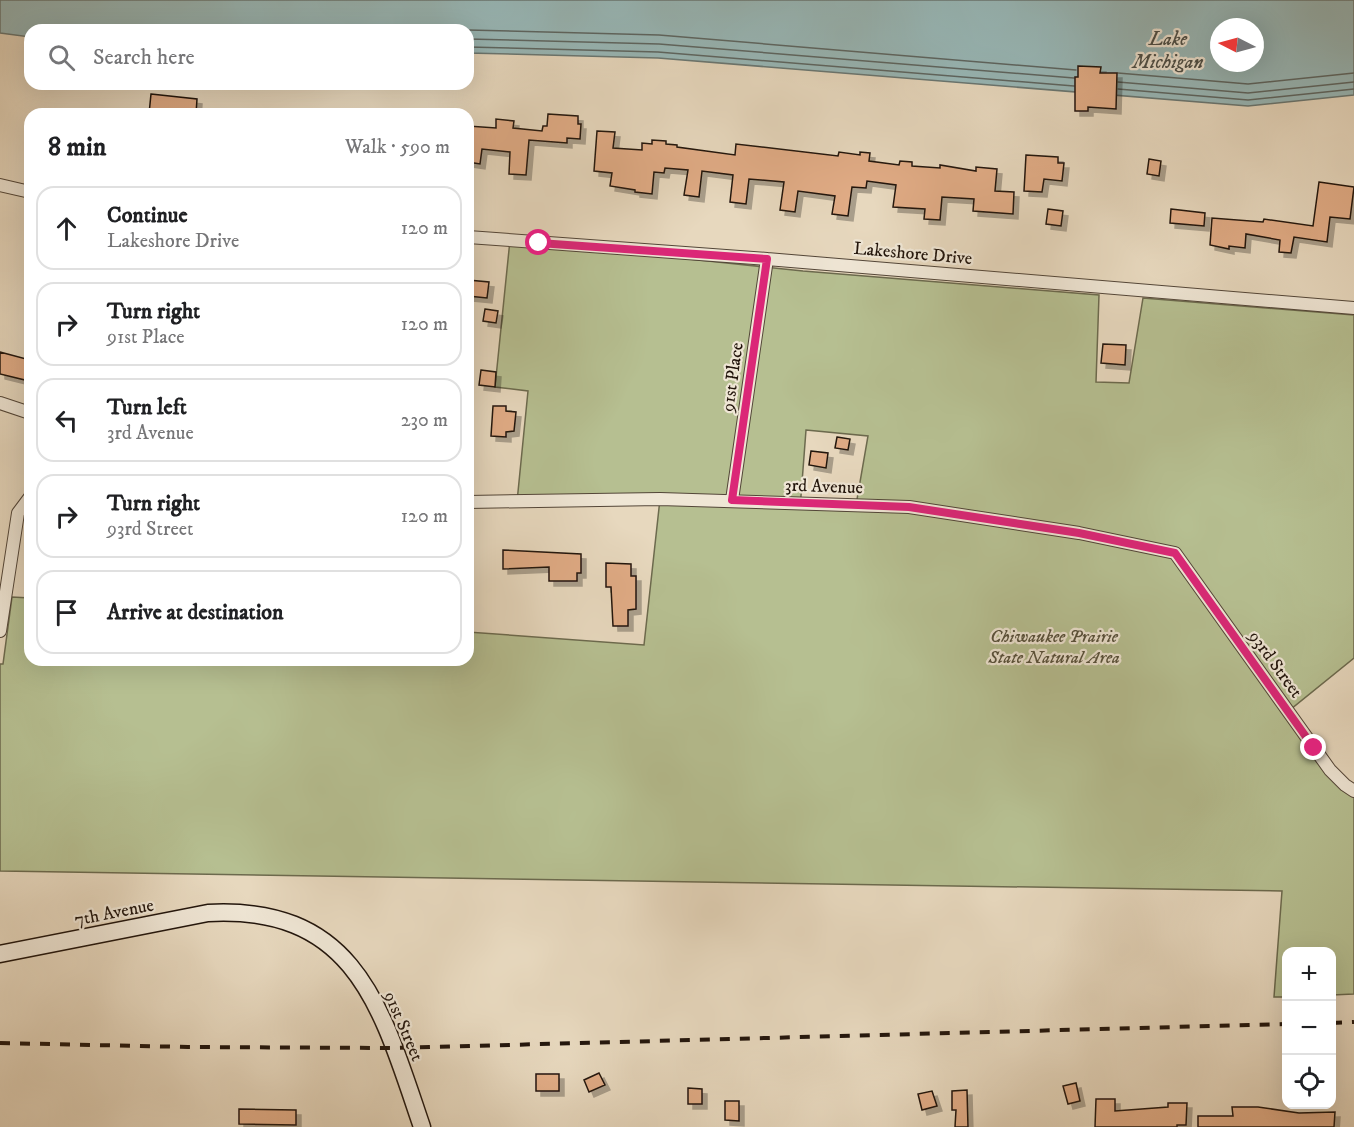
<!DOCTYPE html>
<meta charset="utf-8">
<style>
body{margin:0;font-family:"IM FELL DW Pica",serif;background:#f6f6f6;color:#202124}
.controls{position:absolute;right:18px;bottom:18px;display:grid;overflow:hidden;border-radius:12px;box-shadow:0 6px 24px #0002}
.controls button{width:54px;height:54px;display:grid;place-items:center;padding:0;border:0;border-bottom:2px solid #e0e0e0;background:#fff;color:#202124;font:30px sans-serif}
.compass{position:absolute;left:1210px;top:18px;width:54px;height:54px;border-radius:50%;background:#fff;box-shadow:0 6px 24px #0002;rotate:276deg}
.stop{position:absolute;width:18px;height:18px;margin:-14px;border:4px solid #db2777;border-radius:50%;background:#fff}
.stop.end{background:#db2777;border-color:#fff;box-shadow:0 2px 6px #0008}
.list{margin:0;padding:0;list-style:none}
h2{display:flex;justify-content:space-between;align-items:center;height:78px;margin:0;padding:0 24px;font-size:26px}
h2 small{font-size:20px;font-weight:400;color:#757577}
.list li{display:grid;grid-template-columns:39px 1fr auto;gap:18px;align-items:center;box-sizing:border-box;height:84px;margin:0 12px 12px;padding:0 12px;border:2px solid #e0e0e0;border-radius:18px}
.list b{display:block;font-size:22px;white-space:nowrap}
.list p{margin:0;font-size:20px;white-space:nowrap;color:#757577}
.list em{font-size:20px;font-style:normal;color:#757577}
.icon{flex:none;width:33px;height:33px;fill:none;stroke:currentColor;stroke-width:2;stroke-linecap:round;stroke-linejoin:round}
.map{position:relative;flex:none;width:1354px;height:1127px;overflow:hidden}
.search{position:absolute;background:#fff;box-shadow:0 6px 24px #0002;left:24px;top:24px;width:450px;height:66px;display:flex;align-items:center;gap:15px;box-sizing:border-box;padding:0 21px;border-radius:18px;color:#757577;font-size:22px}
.panel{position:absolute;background:#fff;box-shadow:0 6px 24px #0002;left:24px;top:108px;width:450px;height:558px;border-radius:18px}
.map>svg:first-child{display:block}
</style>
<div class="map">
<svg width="1354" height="1127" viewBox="0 0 1354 1127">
<defs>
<filter id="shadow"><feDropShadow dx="5" dy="5" stdDeviation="0" flood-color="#0004"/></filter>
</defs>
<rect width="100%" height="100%" fill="#e7d8be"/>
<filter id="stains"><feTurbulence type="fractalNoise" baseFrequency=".00333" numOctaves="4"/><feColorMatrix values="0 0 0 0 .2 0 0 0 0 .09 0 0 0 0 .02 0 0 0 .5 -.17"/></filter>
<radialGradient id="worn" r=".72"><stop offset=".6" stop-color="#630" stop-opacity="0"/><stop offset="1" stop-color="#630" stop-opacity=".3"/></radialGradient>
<path fill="#b6bf91" stroke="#6c6a4e" stroke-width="1.5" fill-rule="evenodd" d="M510 240 803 271 1099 295 1096 382 1129 383 1143 298 1354 315V658L1285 714 1341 789 1354 797V994L1332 995V952H1286V997H1274L1282 891 0 871V664H3L12 597 30 598V660H468V632L644 645 660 499 517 502 528 391 495 387ZM806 430 868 436 855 511 800 509Z"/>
<path fill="#98b8b8" stroke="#697773" stroke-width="1.5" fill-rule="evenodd" d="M0 0H1354V95L1248 106 658 58 468 53V30H30V37L0 33ZM1219 27H1255V63H1219Z"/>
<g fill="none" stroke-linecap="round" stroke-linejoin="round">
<path stroke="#5d6662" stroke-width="1.5" d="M468 30 659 35 1076 70
M468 39 659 44 1074 78
M468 47 658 52 1074 86
M1118 73 1248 84 1354 73
M1118 82 1248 93 1354 82
M1118 89 1248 100 1354 89"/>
</g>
<path fill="#e1ac86" stroke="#22150c" stroke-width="1.5" filter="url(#shadow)" d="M1078 66 1101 67 1100 73H1117L1116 109 1088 107V111H1075V77H1078Z
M151 94 197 99 196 114H149Z
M548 114 578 116V124H581L580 139 567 138V143L529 140 526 175 509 174 510 152 482 149 480 164 468 162V126L496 128V119L514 121 513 128 542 131 543 126H547Z
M597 131 615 132 613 148 642 150V143L652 144V140L666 141V144L677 145V147L735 155 736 144 838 156 839 152 860 155V152L870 153 869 161 899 165 900 161 912 162V166L940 168V165L976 171V167L997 169 995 191 1014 192 1013 214 973 211 974 199 942 197 940 220 924 219 925 209 893 207 896 185 867 181 866 188 852 187 848 216 832 214 835 196 798 191 795 212 780 210 784 182 749 179 746 204 730 202 733 175 702 171 699 197 684 195 688 170 665 168 664 173 654 172 652 194 635 192V190L610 186 612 173 594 171Z
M1026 155 1058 157V163H1064L1062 181 1044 179 1042 192 1024 191Z
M1149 159 1161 161 1159 176 1147 174Z
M1319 182 1354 187 1350 219 1330 217 1327 242 1294 237 1291 253 1279 252 1280 240 1246 234 1245 248 1229 246V249L1210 245 1212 218 1263 222 1264 219 1313 226Z
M1048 209 1063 211 1061 226 1046 224Z
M1171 209 1205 213 1204 226 1170 223Z
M468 280 489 282 487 298 468 296Z
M485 309 498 311 496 323 483 321Z
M1103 344 1126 345 1125 365 1101 363Z
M0 352 30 360 25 380 0 374Z
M481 370 496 372 495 387 479 385Z
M493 406H506V411L516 412 514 431 506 432V437L491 436Z
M837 437 850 439 848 450 835 448Z
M811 451 828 453 826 468 809 465Z
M503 550 581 554V573H577V581H549V567L503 569Z
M606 563 631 564V576H636V609L628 610V626H613L611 587H606Z
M599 1073 605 1085 589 1092 584 1080Z
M536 1074H559V1091H536Z
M1076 1083 1080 1101 1068 1104 1063 1086Z
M688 1088 702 1089V1104H688Z
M967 1090 968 1127H955L956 1110H952V1091Z
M932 1091 937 1106 922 1110 918 1094Z
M1096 1099H1115V1111L1168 1107V1103H1187L1186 1125H1177V1127H1095Z
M725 1101H739V1121L725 1120Z
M1232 1107H1258L1299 1113 1335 1112 1334 1127H1198V1116H1233Z
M239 1109 296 1110V1125L239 1124Z"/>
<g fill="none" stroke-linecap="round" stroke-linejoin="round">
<defs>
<path id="street" d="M0 185 30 192
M468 237 767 259 1354 308
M0 403 30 413
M732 500 767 259
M468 502 660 499 909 507 1079 533 1175 553 1330 770 1345 785 1354 791
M0 631 18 513 30 497"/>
<path id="secondary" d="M0 954 208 913C357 905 382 1010 422 1127"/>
</defs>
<use href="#street" stroke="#534638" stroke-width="14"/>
<use href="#secondary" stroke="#22150c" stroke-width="19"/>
<use href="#street" stroke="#efe6d5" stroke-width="12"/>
<use href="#secondary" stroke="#efe6d5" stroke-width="16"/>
<path stroke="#22150c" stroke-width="4" stroke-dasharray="10 10" stroke-linecap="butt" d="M1332 1023 1354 1022
M0 1043 188 1047 395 1048 1286 1024"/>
</g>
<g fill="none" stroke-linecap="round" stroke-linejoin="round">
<path stroke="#db2777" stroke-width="8" d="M539 243 767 259 732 500 909 507 1079 533 1175 553 1314 748"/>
</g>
<g text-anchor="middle" stroke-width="4.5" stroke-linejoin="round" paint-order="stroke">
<g font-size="18" fill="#22150c" stroke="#efe6d5">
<text transform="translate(913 253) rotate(5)" y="6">Lakeshore Drive</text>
<text transform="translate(732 377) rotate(-82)" y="6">91st Place</text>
<text transform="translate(824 486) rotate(2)" y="6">3rd Avenue</text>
<text transform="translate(1276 664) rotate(54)" y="6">93rd Street</text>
<text transform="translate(114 912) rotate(-11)" y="6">7th Avenue</text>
<text transform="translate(404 1026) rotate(67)" y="6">91st Street</text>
</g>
<g font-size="18" font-style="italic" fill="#56503b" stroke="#efe6d5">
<text x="1054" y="642">Chiwaukee Prairie<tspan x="1054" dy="21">State Natural Area</tspan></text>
</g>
<g font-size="20" font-style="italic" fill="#4b4e48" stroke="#efe6d5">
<text x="1168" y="45">Lake<tspan x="1168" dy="23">Michigan</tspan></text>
</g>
</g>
<rect width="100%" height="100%" filter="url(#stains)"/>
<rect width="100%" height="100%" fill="url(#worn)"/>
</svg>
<div class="controls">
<button>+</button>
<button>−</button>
<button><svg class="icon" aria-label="locate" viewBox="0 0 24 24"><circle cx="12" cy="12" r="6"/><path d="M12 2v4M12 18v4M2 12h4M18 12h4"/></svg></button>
</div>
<svg class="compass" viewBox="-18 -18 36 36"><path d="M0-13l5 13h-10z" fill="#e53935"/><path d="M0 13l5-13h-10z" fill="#757577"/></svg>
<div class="stop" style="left:539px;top:243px"></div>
<div class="stop end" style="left:1314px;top:748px"></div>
<div class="search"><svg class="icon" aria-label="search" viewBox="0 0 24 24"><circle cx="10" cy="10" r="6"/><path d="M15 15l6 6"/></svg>Search here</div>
<section class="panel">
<h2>8 min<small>Walk · 590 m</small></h2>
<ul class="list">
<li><svg class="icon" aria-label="ahead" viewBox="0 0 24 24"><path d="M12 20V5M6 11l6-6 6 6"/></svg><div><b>Continue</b><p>Lakeshore Drive</p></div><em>120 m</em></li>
<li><svg class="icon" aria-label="right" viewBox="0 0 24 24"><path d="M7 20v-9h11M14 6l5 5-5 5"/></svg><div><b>Turn right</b><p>91st Place</p></div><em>120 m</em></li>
<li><svg class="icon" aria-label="left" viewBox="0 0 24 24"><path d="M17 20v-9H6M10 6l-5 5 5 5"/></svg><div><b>Turn left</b><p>3rd Avenue</p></div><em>230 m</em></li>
<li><svg class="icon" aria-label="right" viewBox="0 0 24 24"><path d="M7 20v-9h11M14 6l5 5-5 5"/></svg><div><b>Turn right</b><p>93rd Street</p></div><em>120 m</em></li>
<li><svg class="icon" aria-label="arrive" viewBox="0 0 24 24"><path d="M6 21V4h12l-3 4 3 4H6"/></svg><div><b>Arrive at destination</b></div></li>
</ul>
</section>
</div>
